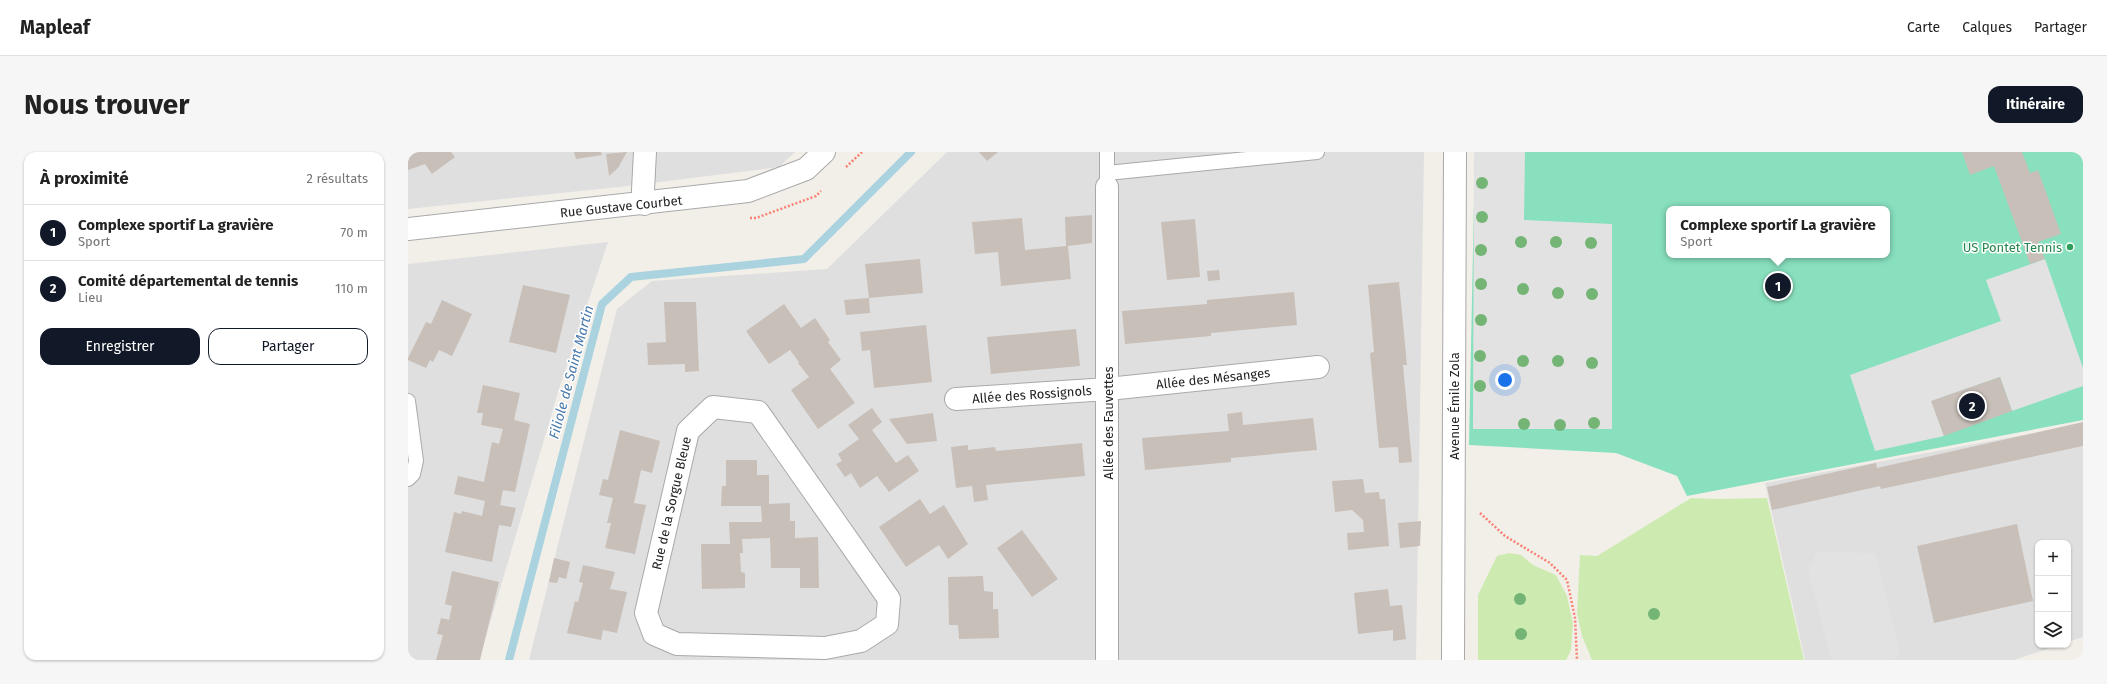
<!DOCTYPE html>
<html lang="fr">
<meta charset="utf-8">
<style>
body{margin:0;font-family:"Fira Sans",sans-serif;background:#f6f6f6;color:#222}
.controls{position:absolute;right:12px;bottom:12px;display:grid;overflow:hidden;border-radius:8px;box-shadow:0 1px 3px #0004}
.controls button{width:36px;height:36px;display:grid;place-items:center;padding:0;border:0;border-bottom:1px solid #e0e0e0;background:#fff;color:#222;font:20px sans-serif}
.you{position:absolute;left:1097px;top:228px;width:14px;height:14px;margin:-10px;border:3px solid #fff;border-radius:50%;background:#1a73e8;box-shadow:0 0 0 6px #1a73e833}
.badge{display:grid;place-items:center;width:26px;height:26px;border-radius:50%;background:#111827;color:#fff;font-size:13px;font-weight:700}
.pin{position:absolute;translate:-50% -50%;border:2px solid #fff;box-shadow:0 1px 4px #0006}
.popup{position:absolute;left:1258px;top:54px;width:224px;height:52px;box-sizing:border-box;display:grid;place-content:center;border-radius:8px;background:#fff;filter:drop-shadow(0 1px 3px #0005);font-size:13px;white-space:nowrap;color:#767676}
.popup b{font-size:15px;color:#222}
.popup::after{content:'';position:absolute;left:50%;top:100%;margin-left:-8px;border:8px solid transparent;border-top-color:#fff}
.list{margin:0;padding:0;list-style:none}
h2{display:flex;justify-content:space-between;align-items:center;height:52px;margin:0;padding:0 16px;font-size:17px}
h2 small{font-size:13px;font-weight:400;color:#767676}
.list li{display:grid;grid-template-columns:26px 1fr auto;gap:12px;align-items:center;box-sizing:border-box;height:56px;padding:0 16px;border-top:1px solid #e0e0e0}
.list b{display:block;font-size:15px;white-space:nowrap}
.list p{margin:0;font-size:13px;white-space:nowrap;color:#767676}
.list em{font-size:13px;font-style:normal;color:#767676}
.actions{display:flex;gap:8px;padding:12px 16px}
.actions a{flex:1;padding:9px 0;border:1px solid #111827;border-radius:12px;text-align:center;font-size:14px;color:#111827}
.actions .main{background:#111827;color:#fff}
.icon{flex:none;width:22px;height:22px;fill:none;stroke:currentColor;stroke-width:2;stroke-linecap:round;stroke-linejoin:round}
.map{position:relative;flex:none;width:1675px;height:508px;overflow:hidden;border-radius:12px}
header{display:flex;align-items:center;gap:24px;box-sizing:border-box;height:56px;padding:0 20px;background:#fff;border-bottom:1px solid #e0e0e0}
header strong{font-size:19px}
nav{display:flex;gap:22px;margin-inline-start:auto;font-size:14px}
.intro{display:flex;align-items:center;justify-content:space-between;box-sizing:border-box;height:96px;padding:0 24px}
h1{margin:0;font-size:28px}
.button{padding:10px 18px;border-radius:12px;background:#111827;color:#fff;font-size:14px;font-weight:700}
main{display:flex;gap:24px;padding:0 24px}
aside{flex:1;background:#fff;border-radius:12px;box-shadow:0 1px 3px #0004}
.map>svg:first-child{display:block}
</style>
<header>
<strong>Mapleaf</strong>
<nav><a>Carte</a><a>Calques</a><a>Partager</a></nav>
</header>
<div class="intro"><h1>Nous trouver</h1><a class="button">Itinéraire</a></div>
<main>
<aside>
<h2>À proximité<small>2 résultats</small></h2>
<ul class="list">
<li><span class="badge">1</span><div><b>Complexe sportif La gravière</b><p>Sport</p></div><em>70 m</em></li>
<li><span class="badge">2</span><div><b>Comité départemental de tennis</b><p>Lieu</p></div><em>110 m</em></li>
</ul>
<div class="actions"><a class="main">Enregistrer</a><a>Partager</a></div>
</aside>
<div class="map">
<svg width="1675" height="508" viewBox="0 0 1675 508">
<rect width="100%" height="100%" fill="#f2efe9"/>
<path fill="#e0dfdf" d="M0 0H387L371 15 211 35 0 57Z
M539 0H1016L1008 508H121L209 157 244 129 419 117Z
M200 90 151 237 71 508H0V112Z
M1675 272V485L1660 490V391H1630V493H1651L1606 508H1397L1357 331Z"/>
<path fill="#cdebb0" d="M1283 346 1309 347 1359 346 1396 508H1184L1174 484 1169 461 1172 403 1189 404Z
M1101 401 1113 403 1125 413 1148 423 1159 444 1165 471 1163 498 1158 508H1070V443L1089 404Z"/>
<path fill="#88e0be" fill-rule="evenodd" d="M1067 0H1675V268L1279 344 1269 324 1208 301 1061 293ZM1261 57H1479V103H1261Z"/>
<path fill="#e2e2e2" d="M1066 0H1117L1116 68 1204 72V277H1065Z
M1637 107 1675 216V234L1604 259 1592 225 1524 249 1536 284 1467 299 1442 223 1593 169 1578 128Z
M1409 400 1467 401 1492 500 1485 508H1423L1400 418Z"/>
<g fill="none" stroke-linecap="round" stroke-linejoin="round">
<path stroke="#aad3df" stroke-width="8" d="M101 508 194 152 223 125 396 107 503 0"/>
</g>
<path fill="#c7bfb8" d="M0 0H43L47 5 24 22 17 12 0 18Z
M166 0H193L194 3 168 7Z
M219 0 210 16 201 24 198 2Z
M571 0H590L579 9Z
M1554 0H1614L1622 21 1630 18 1653 82 1630 90 1637 107 1622 112 1586 14 1562 23Z
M684 63V91L660 94 663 127 593 134 590 100 567 102 564 70 614 66 617 98 658 94 657 65Z
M787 67 792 125 759 128 753 70Z
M512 107 515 141 461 146 457 112Z
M811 118 812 128 800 129 799 119Z
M991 130 999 213H995L1004 310 991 311 990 295 971 296 962 201 966 200 960 133Z
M115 133 162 143 148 201 101 190Z
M886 140 889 173 803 181V184L717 192 714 159 799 152V148Z
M461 146 462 161 438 163 436 148Z
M34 148 64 162 44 204 31 198 25 210 22 208 18 216 0 208V206L18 170 23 172Z
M256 150H288L291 219 277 220V212L240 213 239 191 258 190Z
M376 152 393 176 407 166 422 188 420 190 433 208 422 217 447 251 410 277 383 238 401 225 390 211 391 210 382 198 361 212 338 179Z
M518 173 524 230 466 236 462 198 454 199 452 180Z
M668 177 672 214 583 222 579 185Z
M1592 225 1604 259 1536 284 1523 249Z
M75 233 112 241 106 268 122 272 107 340 95 338 92 353 108 356 103 375 91 373 84 410 37 400 46 360 53 362 54 359 74 364 77 349 46 342 50 324 76 330 84 290 91 292 95 277 73 273 75 261H69Z
M464 256 474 270 464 278 488 311 500 303 511 319 481 340 469 324 452 336 443 321 437 325 428 312 434 309 430 302 451 287 440 273Z
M834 260 835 273 905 266 909 298 823 306V310L737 318 734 286 821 279 819 262Z
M525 261 529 289 499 292 481 267Z
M1675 270V294L1473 337 1472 334 1364 358 1359 335 1468 311 1469 316Z
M212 278 252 289 244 321 233 318 226 351 238 353 227 402 197 396 203 371H199L205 346 191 343 195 327 200 328Z
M674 291 677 324 578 333 580 348 566 350 564 334 548 336 543 295 560 293V298L587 295 588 299Z
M318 308H349V323H361V352L382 351V369H387V386L410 385 411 436H392V416H363L362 386 334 387 335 401H332L333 420 337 421V436L294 437 293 392H322L321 370H354L353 354H313L314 334H318Z
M955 327 957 341 971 340 972 347H977L981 394 940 398 939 381 956 380 955 368 944 358 927 360 924 329Z
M512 347 522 362 536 353 560 392 540 407 531 393 498 415 471 375Z
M1013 369 1012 394 992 396 990 371Z
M1609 372 1625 449 1526 471 1509 394Z
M614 378 650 427 624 445 589 396Z
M146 406 162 410 158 427 151 425 149 431 141 430Z
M175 413 207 420 202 437 219 440 209 481 195 478 193 488 159 481 167 449 170 450 175 431 171 430Z
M44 419 91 430 72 508H28L35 483 29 482 33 466 41 468 44 454 37 452Z
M575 424 576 439 585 440V457H590L591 486 551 487 550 473H541L540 425Z
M980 437 982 454 994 453 998 487 985 489V478L950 482 946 441Z"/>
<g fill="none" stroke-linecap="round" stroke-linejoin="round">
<defs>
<path id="service" d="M699 0V30
M699 21 909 0
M0 249 8 309 5 322 0 327"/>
<path id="minor" d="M699 35V508
M236 52 235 38 237 0
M0 77 340 39 398 17 416 0
M548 247 700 237 910 215
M305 255 350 260 481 447 479 472 453 489 417 496 269 492 246 482 238 461 280 279Z
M1045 508 1047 0"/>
</defs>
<use href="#service" stroke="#a9a9a9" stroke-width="16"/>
<use href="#minor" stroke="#a9a9a9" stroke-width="24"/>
<path stroke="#fa8072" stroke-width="2.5" stroke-dasharray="2 2" stroke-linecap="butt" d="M438 15 454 0
M342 66H348L408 44 413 39
M1072 361 1097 384 1142 411 1159 428 1167 466 1169 508"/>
<use href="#service" stroke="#fff" stroke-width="14"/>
<use href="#minor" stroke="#fff" stroke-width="22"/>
</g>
<g fill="#74b475">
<circle cx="1074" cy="31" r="6"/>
<circle cx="1074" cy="65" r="6"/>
<circle cx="1113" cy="90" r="6"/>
<circle cx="1148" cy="90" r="6"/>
<circle cx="1183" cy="91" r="6"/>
<circle cx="1073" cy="98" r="6"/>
<circle cx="1073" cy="132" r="6"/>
<circle cx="1115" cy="137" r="6"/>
<circle cx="1150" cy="141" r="6"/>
<circle cx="1184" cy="142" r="6"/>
<circle cx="1073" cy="168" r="6"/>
<circle cx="1072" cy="204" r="6"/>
<circle cx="1115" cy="209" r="6"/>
<circle cx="1150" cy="209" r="6"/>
<circle cx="1184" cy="211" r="6"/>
<circle cx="1072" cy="234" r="6"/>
<circle cx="1186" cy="271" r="6"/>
<circle cx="1116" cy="272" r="6"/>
<circle cx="1152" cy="273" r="6"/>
<circle cx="1112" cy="447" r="6"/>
<circle cx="1246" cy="462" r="6"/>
<circle cx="1113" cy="482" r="6"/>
</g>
<circle fill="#2e9e5b" stroke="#fff" stroke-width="1.5" cx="1662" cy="95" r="4"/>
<g text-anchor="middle" stroke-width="3" stroke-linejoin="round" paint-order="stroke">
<g font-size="13" fill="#222" stroke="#fff">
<text transform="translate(213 54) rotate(-6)" y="5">Rue Gustave Courbet</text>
<text transform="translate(805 226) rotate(-6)" y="5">Allée des Mésanges</text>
<text transform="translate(624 242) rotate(-4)" y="5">Allée des Rossignols</text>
<text transform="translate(1046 254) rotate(-90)" y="5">Avenue Émile Zola</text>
<text transform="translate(700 271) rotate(-90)" y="5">Allée des Fauvettes</text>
<text transform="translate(263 351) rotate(-77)" y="5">Rue de la Sorgue Bleue</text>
</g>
<g font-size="13" fill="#27864d" stroke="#fff" text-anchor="end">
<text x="1654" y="100">US Pontet Tennis</text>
</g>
<g font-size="14" font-style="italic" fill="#4a7aab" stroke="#fff">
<text transform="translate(163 220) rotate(-75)" y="5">Filiole de Saint Martin</text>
</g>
</g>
</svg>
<div class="controls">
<button>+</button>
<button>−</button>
<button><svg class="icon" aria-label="layers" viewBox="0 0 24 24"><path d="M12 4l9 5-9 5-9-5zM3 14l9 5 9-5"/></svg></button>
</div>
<div class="you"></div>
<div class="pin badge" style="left:1370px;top:134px">1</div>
<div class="popup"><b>Complexe sportif La gravière</b>Sport</div>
<div class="pin badge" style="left:1564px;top:254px">2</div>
</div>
</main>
